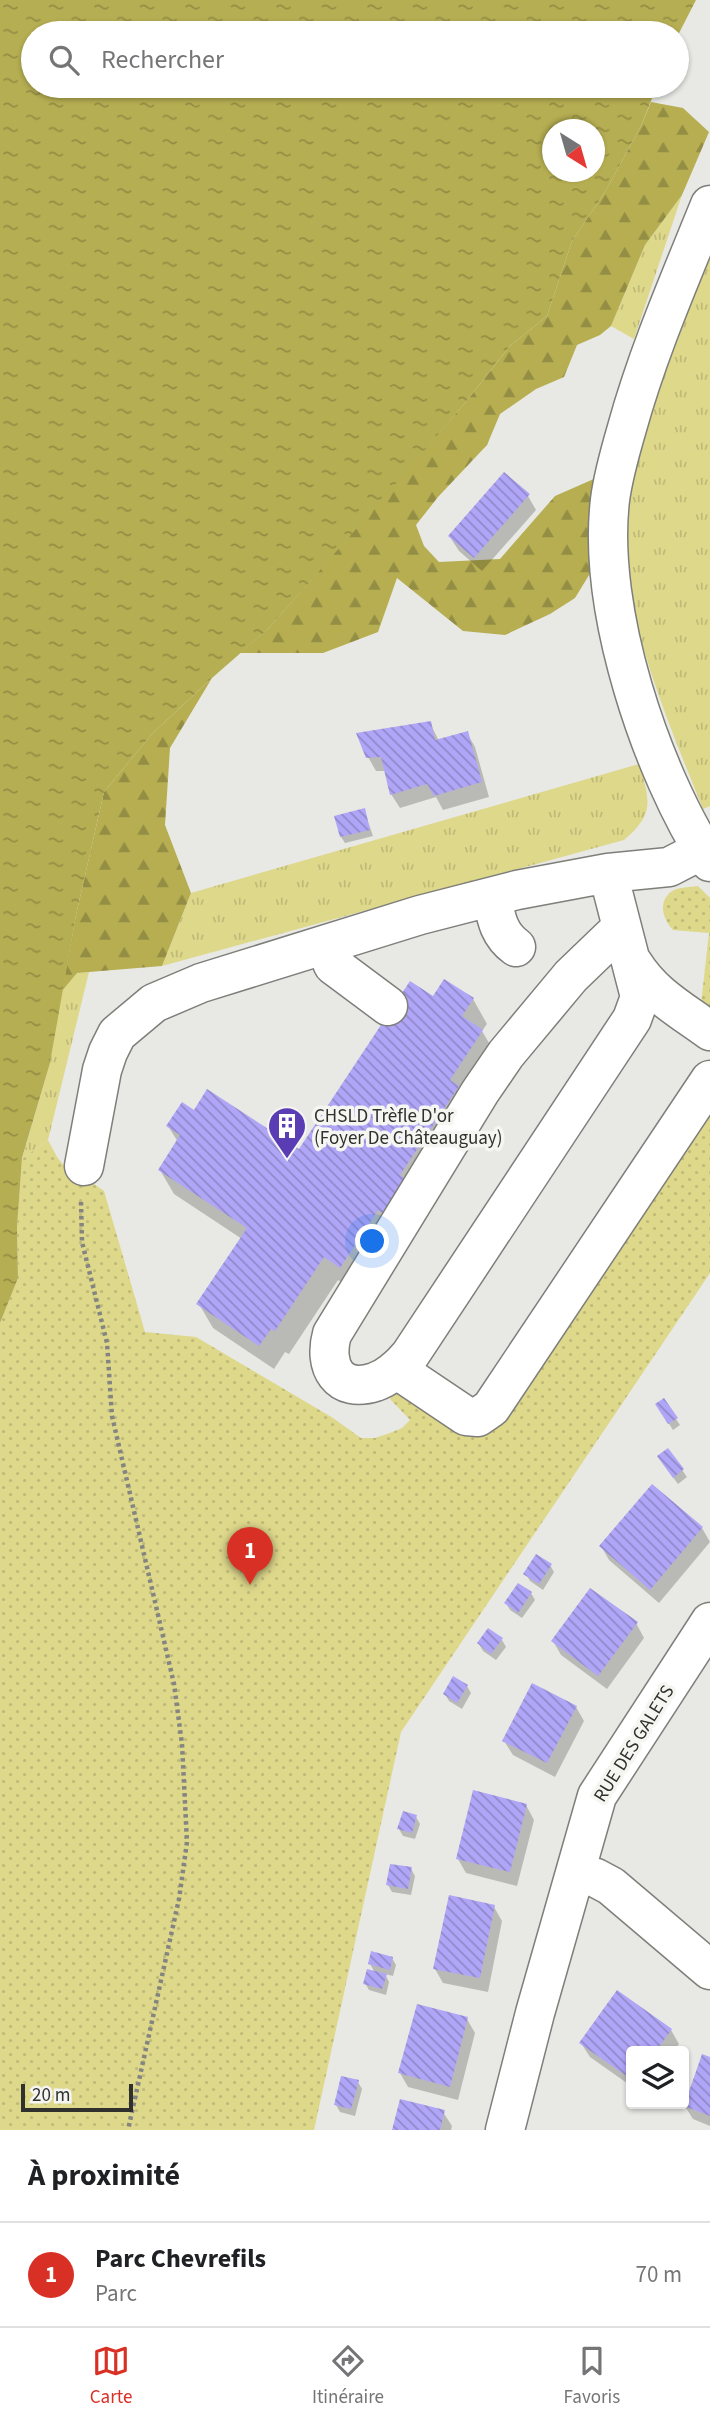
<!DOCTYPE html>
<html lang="fr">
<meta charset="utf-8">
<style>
body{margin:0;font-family:"Source Sans 3",sans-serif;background:#f2f2f2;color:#202124}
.controls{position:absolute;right:21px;bottom:21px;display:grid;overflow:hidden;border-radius:7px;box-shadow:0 2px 5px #0004}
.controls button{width:63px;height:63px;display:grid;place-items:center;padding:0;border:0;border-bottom:2px solid #e0e0e0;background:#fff;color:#202124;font:35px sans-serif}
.compass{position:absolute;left:542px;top:119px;width:63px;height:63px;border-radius:50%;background:#fff;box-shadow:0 2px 5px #0004;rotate:143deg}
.scale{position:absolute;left:21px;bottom:18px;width:112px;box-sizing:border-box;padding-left:7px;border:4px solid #30302e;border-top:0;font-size:19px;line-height:24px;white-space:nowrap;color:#30302e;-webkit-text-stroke:5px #f5f5f1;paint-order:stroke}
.you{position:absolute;left:373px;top:1242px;width:24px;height:24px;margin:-18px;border:5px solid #fff;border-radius:50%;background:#1a73e8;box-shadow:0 0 0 10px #1a73e833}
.badge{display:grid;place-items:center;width:46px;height:46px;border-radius:50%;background:#d93025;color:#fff;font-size:23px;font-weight:700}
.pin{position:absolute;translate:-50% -58px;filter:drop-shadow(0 2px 4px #0008)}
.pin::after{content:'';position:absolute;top:37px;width:24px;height:21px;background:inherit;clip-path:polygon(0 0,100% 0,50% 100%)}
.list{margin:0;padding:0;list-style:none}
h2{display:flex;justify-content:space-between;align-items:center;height:91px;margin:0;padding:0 28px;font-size:30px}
h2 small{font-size:23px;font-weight:400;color:#757577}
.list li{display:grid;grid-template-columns:46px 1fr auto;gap:21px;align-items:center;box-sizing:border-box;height:105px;padding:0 28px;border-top:2px solid #e0e0e0}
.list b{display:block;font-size:26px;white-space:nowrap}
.list p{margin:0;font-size:23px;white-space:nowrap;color:#757577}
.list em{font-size:23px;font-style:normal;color:#757577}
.icon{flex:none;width:38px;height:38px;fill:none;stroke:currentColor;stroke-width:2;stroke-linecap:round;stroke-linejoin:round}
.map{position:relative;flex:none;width:710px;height:2130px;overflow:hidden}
.search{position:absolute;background:#fff;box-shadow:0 2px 5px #0004;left:21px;right:21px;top:21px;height:77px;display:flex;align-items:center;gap:18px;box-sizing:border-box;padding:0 24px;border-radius:38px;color:#757577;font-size:26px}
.sheet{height:196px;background:#fff}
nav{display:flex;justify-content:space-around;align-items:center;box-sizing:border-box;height:98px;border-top:2px solid #e0e0e0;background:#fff;font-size:19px;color:#757577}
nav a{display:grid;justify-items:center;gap:4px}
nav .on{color:#d93025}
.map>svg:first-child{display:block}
</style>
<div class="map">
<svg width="710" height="2130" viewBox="0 0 710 2130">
<defs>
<pattern id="grass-tufts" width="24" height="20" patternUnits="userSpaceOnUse" patternTransform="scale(1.75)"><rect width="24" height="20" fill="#ded88b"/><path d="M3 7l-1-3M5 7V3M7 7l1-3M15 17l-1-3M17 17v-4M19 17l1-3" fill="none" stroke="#bfba78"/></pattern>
<pattern id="forest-firs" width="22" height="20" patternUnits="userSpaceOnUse" patternTransform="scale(1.75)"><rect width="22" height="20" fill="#b6ae51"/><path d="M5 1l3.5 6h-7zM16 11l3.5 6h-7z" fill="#948e44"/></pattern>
<pattern id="park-dots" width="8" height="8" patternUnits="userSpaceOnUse" patternTransform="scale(1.75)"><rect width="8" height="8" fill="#ded88b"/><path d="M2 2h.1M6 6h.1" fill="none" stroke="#bfba78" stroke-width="1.8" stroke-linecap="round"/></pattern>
<pattern id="water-ripples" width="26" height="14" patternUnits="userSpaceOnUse" patternTransform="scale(1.75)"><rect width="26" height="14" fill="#b6ae52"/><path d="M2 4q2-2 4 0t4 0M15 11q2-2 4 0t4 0" fill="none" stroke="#948e44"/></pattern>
<pattern id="building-back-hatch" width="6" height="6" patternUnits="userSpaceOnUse" patternTransform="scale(1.75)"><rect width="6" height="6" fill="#b0a6f8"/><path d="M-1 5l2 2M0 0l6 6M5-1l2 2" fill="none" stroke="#9088c9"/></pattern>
</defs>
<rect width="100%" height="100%" fill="#e8e8e4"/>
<path fill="url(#grass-tufts)" d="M682 195 634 339 611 326 645 245Z
M710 255V806L703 809C672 732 630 633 624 550 624 538 627 525 628 513 638 426 680 337 710 255Z
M639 764C650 800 655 814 624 840L162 966 191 893Z
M89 972 48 1140 22 1159 50 1063 62 991 77 973Z"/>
<path fill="url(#forest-firs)" d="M651 102 683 108 709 132 682 195 645 245 611 326 600 335 577 345 564 377 536 389 500 414 487 445 438 497 416 525 424 546 439 562 500 559 555 496 596 478 594 567 575 598 550 614 505 635 463 631 397 578 378 632 323 653H240L269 628 465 403 510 346 547 316 572 241 605 192 641 126Z
M212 678 170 748 165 825 191 893 162 966 77 973 62 991 76 915 104 792 151 735Z"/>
<path fill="url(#park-dots)" d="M698 886 710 898V1010L701 1004 709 933 673 930C662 918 657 900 674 890 681 887 691 887 698 886Z
M710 1108V1273L401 1732 314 2130H0V1323L18 1278 17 1228 22 1159 48 1140 57 1157 73 1177 91 1182 104 1191 145 1332 196 1337 333 1418 361 1438H375L390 1433 402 1428 410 1420 390 1399 399 1387 462 1431Z"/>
<path fill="url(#water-ripples)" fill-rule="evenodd" d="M0 0H696L677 37V33H33V86H657L641 126 605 192 572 241 547 316 510 346 465 403 393 487 269 628 212 678 151 735 104 792 76 915 50 1063 22 1158 17 1228 18 1278 0 1323ZM552 130H594V172H552Z"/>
<path fill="#0003" d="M528 496 536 510 482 571 459 551 450 537Z
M430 723 439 741 467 733 475 747 489 797 443 810 436 797 400 808 391 794 386 771H376L368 757Z
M364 810 373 836 345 843 341 837Z
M433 998 473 999 487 1024 482 1031 496 1055 355 1291 338 1280 289 1354 285 1352 274 1369 213 1328 199 1304 242 1239 174 1194 160 1170 178 1142 168 1126 194 1112 300 1152Z
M661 1411 676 1419 680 1425 673 1430Z
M668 1450 687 1477 678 1484 663 1464Z
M702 1528 710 1542 659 1603 609 1560 601 1546Z
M550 1565 554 1572 543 1590 530 1581 526 1574Z
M531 1593 535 1600 522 1618 510 1610 506 1603Z
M636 1623 644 1638 607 1689 561 1655 553 1641Z
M502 1640 506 1647 496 1660 483 1651 479 1644Z
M467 1686 471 1693 462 1709 449 1701 445 1694Z
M576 1707 584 1721 555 1777 513 1755 504 1741Z
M526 1805 534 1820 517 1886 466 1873 458 1859Z
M416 1817 420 1824 415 1839 403 1836 399 1829Z
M411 1869 415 1876 411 1895 392 1892 388 1885Z
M494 1907 502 1921 488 1992 443 1983 435 1969Z
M392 1958 396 1965 393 1976 385 1974 389 1982 386 1995 369 1990 365 1983 375 1973 370 1964Z
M467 2019 475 2033 458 2100 408 2087 400 2073Z
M671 2030 679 2044 674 2051H631V2086L590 2057 581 2043Z
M703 2056 710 2059V2126L693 2119 684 2105Z
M358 2082 362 2089 355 2116 340 2112 336 2105Z
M443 2112 452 2126 451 2130H394Z"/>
<path fill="url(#building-back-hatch)" d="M504 472 530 494 474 558 448 536Z
M431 721 435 740 468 731 482 782 434 796 427 784 390 795 381 757 366 758 356 733Z
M365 808 370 830 340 837 334 816Z
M444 979 474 998 462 1016 483 1030 450 1080 459 1086 400 1175 411 1183 388 1217 378 1210 340 1268 324 1257 275 1331 271 1329 259 1346 196 1304 247 1228 158 1170 180 1135 166 1126 182 1102 194 1110 207 1089 299 1149 410 981 433 996Z
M664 1398 678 1418 668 1424 655 1404Z
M668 1448 684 1469 673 1478 657 1456Z
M652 1484 703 1527 650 1590 599 1546Z
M536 1554 552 1564 539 1584 523 1574Z
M518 1583 532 1592 518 1613 504 1603Z
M590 1588 638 1622 598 1676 551 1641Z
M488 1628 503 1638 491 1654 477 1643Z
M453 1676 468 1685 457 1703 443 1694Z
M532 1683 577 1706 547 1763 502 1741Z
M473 1790 527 1804 510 1872 456 1859Z
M403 1811 417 1815 412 1833 397 1829Z
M390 1864 412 1867 408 1889 386 1885Z
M449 1895 495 1905 480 1978 433 1969Z
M371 1951 393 1957 390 1970 368 1964Z
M367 1969 387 1974 382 1989 363 1984Z
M617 1990 672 2029 656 2051H631V2079L579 2043Z
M417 2004 468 2017 450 2087 398 2073Z
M702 2054 710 2057V2116L684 2106Z
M341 2076 359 2080 351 2109 334 2105Z
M400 2099 445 2110 440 2130H392Z"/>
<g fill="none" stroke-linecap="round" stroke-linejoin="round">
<defs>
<path id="minor" d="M710 205C680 279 648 352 627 428 620 452 613 476 610 500 597 610 651 771 710 862
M608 873 640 997 632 1019 410 1355C401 1366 389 1377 375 1382 338 1394 323 1366 332 1334L480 1092 506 1054 571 976 622 927
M492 897C496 917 498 934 516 947
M325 945 333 965 388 1006
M633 963C653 995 680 1009 710 1031
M84 1166 102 1070 108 1052 117 1034 154 1003 201 983 420 915 517 890 608 873 669 867 702 850
M396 1369 466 1416 478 1417 491 1408 710 1080
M576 1872 596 1878 611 1886 710 1970
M505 2130 535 2013 597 1796 710 1622"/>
</defs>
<use href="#minor" stroke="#7e7e7a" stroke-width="41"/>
<path stroke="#848481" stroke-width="4.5" stroke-dasharray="3.5 3.5" stroke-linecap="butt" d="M81 1202 82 1242 107 1343 112 1416 174 1684 182 1744 187 1842 179 1899 128 2130"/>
<use href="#minor" stroke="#fff" stroke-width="38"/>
</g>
<defs>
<symbol id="building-pin" viewBox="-11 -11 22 30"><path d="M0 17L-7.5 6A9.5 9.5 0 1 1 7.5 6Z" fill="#5a3db5" stroke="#f5f5f1"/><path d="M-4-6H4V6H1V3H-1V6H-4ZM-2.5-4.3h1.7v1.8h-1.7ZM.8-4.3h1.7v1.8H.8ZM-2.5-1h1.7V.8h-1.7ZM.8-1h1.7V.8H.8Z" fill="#fff"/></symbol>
</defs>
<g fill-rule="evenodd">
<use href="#building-pin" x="265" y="1104" width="44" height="60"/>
</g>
<g text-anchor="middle" stroke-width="7" stroke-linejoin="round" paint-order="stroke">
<g font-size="19" fill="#30302e" stroke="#f5f5f1" text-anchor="start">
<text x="314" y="1122">CHSLD Trèfle D'or<tspan x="314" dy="22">(Foyer De Châteauguay)</tspan></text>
</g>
<g font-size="19" fill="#30302e" stroke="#f5f5f1">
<text transform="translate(633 1743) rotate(-58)" y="7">RUE DES GALETS</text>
</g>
</g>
</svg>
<div class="controls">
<button><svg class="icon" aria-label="layers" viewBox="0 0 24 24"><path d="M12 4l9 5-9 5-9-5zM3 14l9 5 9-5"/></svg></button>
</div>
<svg class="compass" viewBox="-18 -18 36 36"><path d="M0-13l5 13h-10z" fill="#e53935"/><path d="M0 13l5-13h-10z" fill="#757577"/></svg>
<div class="scale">20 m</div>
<div class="you"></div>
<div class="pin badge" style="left:250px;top:1585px">1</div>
<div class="search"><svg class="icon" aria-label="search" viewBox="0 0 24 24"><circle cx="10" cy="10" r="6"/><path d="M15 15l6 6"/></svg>Rechercher</div>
</div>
<section class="sheet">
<h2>À proximité<small></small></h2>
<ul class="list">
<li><span class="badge">1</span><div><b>Parc Chevrefils</b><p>Parc</p></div><em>70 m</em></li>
</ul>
</section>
<nav>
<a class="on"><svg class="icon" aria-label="map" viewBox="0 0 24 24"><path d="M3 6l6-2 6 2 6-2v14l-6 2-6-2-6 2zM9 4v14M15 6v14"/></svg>Carte</a>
<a><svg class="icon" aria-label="directions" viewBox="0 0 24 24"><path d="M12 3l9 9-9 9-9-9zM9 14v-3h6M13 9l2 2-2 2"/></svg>Itinéraire</a>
<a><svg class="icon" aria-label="saved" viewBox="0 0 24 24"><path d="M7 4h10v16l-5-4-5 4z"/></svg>Favoris</a>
</nav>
